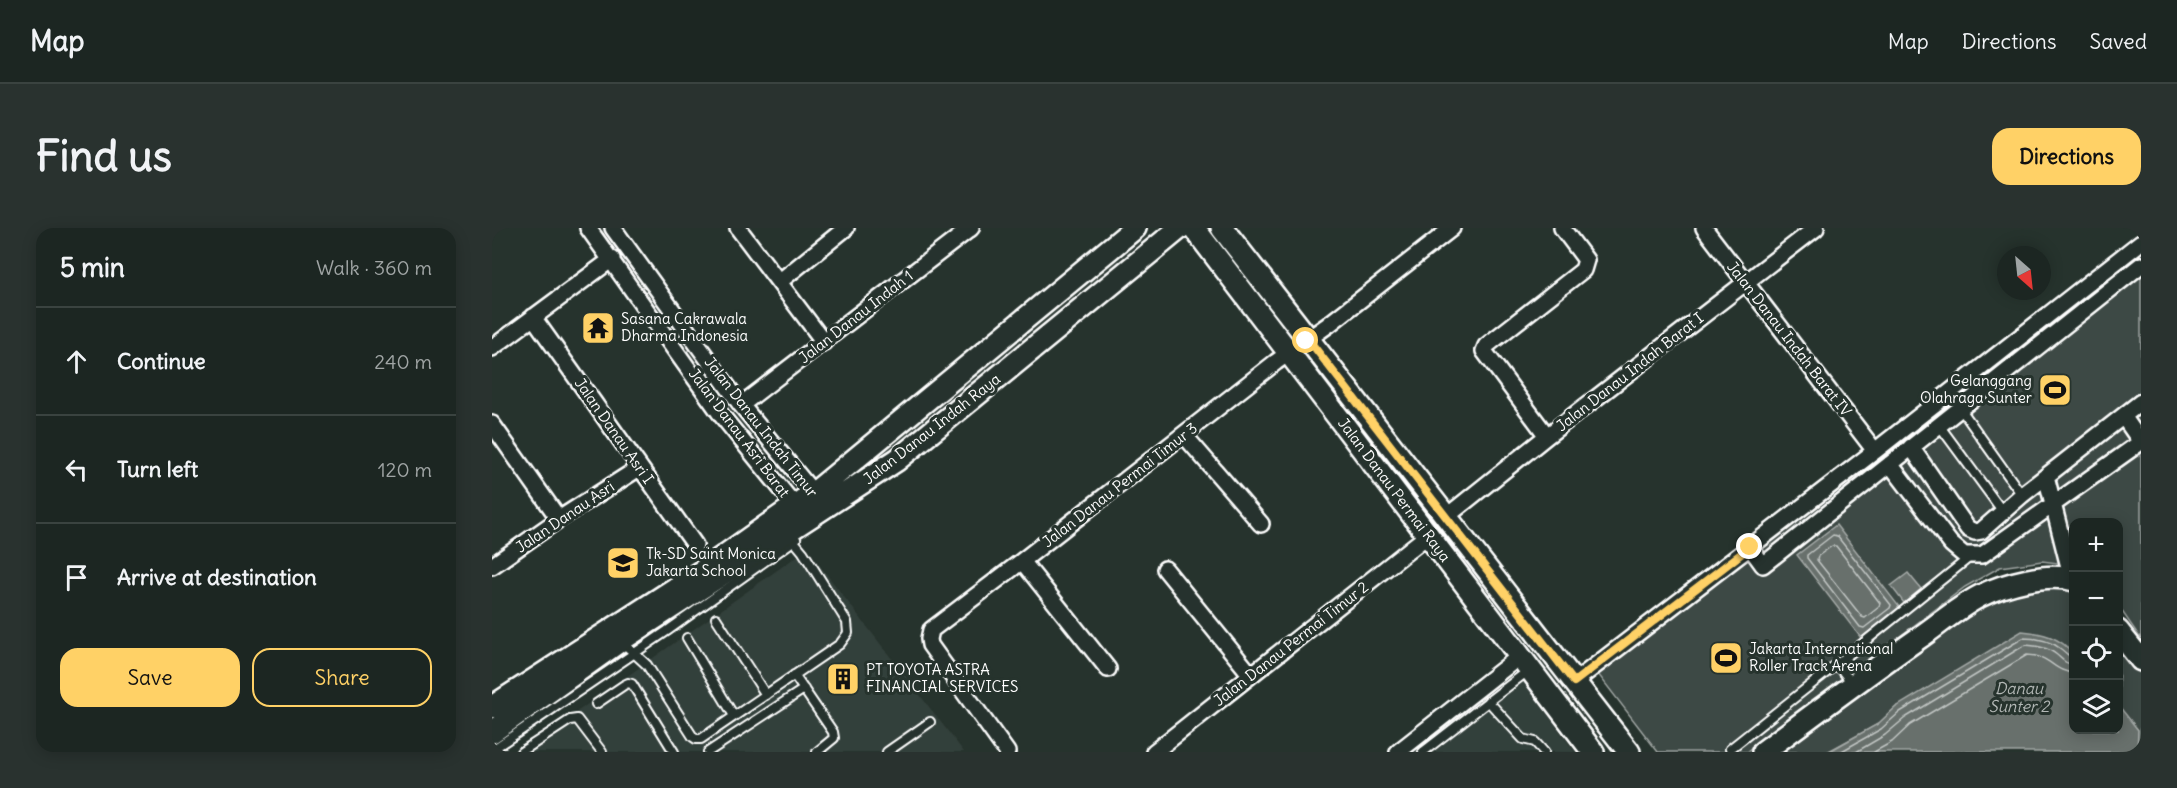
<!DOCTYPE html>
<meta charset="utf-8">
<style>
body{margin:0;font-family:Delius,sans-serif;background:#29322f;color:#f1f3f6}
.controls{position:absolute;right:18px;bottom:18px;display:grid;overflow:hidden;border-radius:12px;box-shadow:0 3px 15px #0003}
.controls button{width:54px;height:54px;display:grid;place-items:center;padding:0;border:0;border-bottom:2px solid #3a4340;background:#1c2622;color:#f1f3f6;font:30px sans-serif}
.compass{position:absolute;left:1505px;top:18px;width:54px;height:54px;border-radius:50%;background:#1c2622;box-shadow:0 3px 15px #0003;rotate:153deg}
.stop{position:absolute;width:18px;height:18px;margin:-14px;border:4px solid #ffd166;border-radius:50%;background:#fff}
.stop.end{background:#ffd166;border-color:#fff;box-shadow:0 2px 6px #0008}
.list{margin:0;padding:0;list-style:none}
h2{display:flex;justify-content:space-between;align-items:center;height:78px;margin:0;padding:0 24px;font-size:26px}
h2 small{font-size:20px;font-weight:400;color:#a0a5a5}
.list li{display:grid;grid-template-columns:39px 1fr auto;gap:18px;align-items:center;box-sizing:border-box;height:108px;padding:0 24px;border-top:2px solid #3a4340}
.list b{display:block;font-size:22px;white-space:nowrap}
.list em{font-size:20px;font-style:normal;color:#a0a5a5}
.actions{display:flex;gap:12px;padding:18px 24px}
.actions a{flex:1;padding:14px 0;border:2px solid #ffd166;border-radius:18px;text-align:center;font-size:21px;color:#ffd166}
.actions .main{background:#ffd166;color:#111}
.icon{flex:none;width:33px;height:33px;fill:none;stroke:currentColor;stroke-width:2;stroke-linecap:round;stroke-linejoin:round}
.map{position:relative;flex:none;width:1649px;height:524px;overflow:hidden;border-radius:18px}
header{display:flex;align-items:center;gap:36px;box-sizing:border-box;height:84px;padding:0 30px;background:#1c2622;border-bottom:2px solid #3a4340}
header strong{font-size:28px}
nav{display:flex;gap:33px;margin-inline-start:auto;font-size:21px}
.intro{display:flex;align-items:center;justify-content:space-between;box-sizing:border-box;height:144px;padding:0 36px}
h1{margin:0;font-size:42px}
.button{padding:15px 27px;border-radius:18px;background:#ffd166;color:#111;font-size:21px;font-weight:700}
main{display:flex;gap:36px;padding:0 36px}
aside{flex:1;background:#1c2622;border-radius:18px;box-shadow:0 3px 15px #0003}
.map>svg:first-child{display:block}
</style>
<header>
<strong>Map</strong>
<nav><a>Map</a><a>Directions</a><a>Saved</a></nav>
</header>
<div class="intro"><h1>Find us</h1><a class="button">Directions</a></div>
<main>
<aside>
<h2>5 min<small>Walk · 360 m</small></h2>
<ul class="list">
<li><svg class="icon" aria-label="ahead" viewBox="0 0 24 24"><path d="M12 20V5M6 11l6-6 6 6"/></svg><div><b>Continue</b></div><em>240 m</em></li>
<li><svg class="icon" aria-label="left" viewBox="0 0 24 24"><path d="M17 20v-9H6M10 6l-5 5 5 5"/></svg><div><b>Turn left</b></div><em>120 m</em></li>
<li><svg class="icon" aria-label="arrive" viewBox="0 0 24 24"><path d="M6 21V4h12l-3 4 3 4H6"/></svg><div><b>Arrive at destination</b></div></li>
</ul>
<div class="actions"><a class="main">Save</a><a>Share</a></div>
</aside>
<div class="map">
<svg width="1649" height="524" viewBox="0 0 1649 524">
<rect width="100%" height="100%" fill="#26332d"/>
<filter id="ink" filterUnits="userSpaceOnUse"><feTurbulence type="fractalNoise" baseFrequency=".0167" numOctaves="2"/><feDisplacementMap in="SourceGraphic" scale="12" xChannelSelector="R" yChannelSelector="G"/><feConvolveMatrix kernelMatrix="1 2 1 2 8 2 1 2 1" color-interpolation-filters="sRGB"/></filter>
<g filter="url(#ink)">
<path fill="#333f3a" d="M315 321 472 524H28Z
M1032 454 1083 524H908L976 471Z"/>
<path fill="#3e4944" stroke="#9ea4a2" stroke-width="1.5" d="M1649 29V411L1627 379 1626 295H1582L1581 337 1550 333 1508 339 1473 359 1255 524H1166L1106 446Z
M1581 352V426L1404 479 1386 496 1335 524H1271L1487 368Z
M1626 403 1649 432V524H1645L1646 502 1627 479Z"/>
<path fill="#67706c" stroke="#a4a9a7" stroke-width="1.5" d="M1344 297 1408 380 1369 410 1305 327Z
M1416 345 1429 361 1412 375 1399 358Z
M1530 403C1551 405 1567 409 1581 425L1582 502H1626L1627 478 1646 502 1645 524H1336L1386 496 1404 479Z"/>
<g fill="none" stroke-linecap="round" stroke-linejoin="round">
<path stroke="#c2c6c4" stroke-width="1.5" d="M1341 307 1345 308 1399 377 1398 380 1372 400 1368 399 1315 330V327Z
M1340 318H1344L1388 375 1387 379 1373 390 1370 389 1325 332 1326 328Z
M1348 524 1389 501 1408 484 1531 410C1544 410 1558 412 1569 421 1575 425 1574 428 1582 429
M1364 524 1393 507 1413 490 1533 417C1544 418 1556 419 1565 427 1571 432 1573 436 1582 436
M1382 524 1400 514 1418 497 1535 427C1558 427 1562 444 1582 445"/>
<defs>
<path id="lane" d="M1468 180 1530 267
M1447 197 1511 284
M224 390 274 467
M195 410 242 488
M130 414 155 437 201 509 204 511H209L348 416 356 405 355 394 311 324 296 306
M1345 436 1478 329
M302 447 341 504 342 510 325 524
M996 473 1031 511 1043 514 1052 524
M104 476 132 457 136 455 140 456 182 524
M1238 521 1345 436 1360 455
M0 522 175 403 304 311
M29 524 78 492 85 491 110 524
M216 524 312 461
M395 524 438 494
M931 524 1037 442"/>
<path id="street" d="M96 0 230 188 308 284
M121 0 249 177 327 272
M246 0 332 114
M1212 0 1383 223
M287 54 354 0
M41 89 203 317
M0 120 120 31
M249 177 479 0
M0 196 67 291
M692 207 769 296
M1055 208 992 123 994 118 1091 42 1094 32 1070 0
M1419 219 1476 301 1483 304 1489 303 1530 267 1649 174
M1398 236 1459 316 1472 327H1490L1649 214 1631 188
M1554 248 1580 351
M954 289 1055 208 1324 0
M1258 319 1271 337 1649 37
M530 333 616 441
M0 338 67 291 147 240
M673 341 759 447
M1082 454 1383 223 1649 14
M515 524 438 417 437 411 439 402 530 333 784 134 836 97 960 0
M662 524 936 307
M906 524 1028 428"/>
<path id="secondary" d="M702 0 1101 524
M730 0 1137 524
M1626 403 1649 432
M0 479 215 340 328 260 643 0
M0 504 128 413 405 232 688 0
M1271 524C1323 485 1374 447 1427 410 1447 396 1467 379 1488 368 1512 356 1555 344 1582 352"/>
</defs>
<use href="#lane" stroke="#fff" stroke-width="12"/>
<use href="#street" stroke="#fff" stroke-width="20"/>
<use href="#secondary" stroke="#fff" stroke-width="26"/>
<use href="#lane" stroke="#26332d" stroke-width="8"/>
<use href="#street" stroke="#26332d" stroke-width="15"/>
<use href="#secondary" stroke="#26332d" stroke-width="21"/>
</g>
</g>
<g fill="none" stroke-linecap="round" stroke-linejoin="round" filter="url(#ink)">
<path stroke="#ffd166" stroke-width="8" d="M814 113 816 111 1082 454 1258 319"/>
</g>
<defs>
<symbol id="temple-square" viewBox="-11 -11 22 22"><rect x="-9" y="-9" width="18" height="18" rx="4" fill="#ffd166" stroke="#26332d"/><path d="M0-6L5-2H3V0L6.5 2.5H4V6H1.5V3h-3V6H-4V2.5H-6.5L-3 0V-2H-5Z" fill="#111"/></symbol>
<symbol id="stadium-square" viewBox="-11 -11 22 22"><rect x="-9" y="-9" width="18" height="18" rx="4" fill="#ffd166" stroke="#26332d"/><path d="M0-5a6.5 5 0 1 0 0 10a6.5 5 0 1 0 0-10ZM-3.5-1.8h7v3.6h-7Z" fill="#111"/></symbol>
<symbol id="school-square" viewBox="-11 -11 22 22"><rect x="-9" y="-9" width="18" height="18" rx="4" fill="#ffd166" stroke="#26332d"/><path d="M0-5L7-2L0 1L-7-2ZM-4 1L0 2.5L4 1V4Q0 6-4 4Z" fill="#111"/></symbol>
<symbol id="building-square" viewBox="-11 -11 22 22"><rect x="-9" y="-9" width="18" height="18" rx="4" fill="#ffd166" stroke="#26332d"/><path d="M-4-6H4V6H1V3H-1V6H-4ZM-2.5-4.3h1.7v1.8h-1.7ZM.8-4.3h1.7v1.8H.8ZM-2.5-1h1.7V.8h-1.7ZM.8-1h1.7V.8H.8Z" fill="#111"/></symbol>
</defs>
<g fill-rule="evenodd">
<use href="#temple-square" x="87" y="81" width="38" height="38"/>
<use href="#stadium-square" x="1544" y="143" width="38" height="38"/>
<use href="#school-square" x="112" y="316" width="38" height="38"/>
<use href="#stadium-square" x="1215" y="411" width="38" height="38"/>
<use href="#building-square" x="332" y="432" width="38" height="38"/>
</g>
<g text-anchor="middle" stroke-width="6" stroke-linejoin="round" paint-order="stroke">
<g font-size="15" fill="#fff" stroke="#26332d">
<text transform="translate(364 89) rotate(-38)" y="5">Jalan Danau Indah 1</text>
<text transform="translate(1297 111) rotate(52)" y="5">Jalan Danau Indah Barat IV</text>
<text transform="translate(1138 144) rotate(-38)" y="5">Jalan Danau Indah Barat I</text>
<text transform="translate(269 199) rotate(52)" y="5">Jalan Danau Indah Timur</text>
<text transform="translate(440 201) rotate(-38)" y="5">Jalan Danau Indah Raya</text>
<text transform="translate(122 203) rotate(55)" y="5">Jalan Danau Asri I</text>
<text transform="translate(247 205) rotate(53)" y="5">Jalan Danau Asri Barat</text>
<text transform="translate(628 257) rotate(-38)" y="5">Jalan Danau Permai Timur 3</text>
<text transform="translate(902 262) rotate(53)" y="5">Jalan Danau Permai Raya</text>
<text transform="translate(73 289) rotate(-34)" y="5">Jalan Danau Asri</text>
<text transform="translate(799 416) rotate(-38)" y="5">Jalan Danau Permai Timur 2</text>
</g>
<g font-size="15" fill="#fff" stroke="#26332d" text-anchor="start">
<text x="129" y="96">Sasana Cakrawala<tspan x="129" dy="17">Dharma Indonesia</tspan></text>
<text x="1540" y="158" text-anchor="end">Gelanggang<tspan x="1540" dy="17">Olahraga Sunter</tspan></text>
<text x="154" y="331">Tk-SD Saint Monica<tspan x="154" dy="17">Jakarta School</tspan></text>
<text x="1257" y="426">Jakarta International<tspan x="1257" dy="17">Roller Track Arena</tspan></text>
<text x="374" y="447">PT TOYOTA ASTRA<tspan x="374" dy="17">FINANCIAL SERVICES</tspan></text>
</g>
<g font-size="16" font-style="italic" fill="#b3b8b6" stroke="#26332d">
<text x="1527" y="466">Danau<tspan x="1527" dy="18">Sunter 2</tspan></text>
</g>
</g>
</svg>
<div class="controls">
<button>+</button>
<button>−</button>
<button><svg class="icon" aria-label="locate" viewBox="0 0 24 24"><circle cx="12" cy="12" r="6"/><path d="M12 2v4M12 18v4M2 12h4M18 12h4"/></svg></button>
<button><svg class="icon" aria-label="layers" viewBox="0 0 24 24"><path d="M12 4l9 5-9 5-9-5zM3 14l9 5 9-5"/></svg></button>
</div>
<svg class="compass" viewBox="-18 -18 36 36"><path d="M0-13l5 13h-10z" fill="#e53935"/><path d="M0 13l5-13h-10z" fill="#a0a5a5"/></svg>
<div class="stop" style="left:814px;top:113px"></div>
<div class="stop end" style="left:1258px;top:319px"></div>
</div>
</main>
